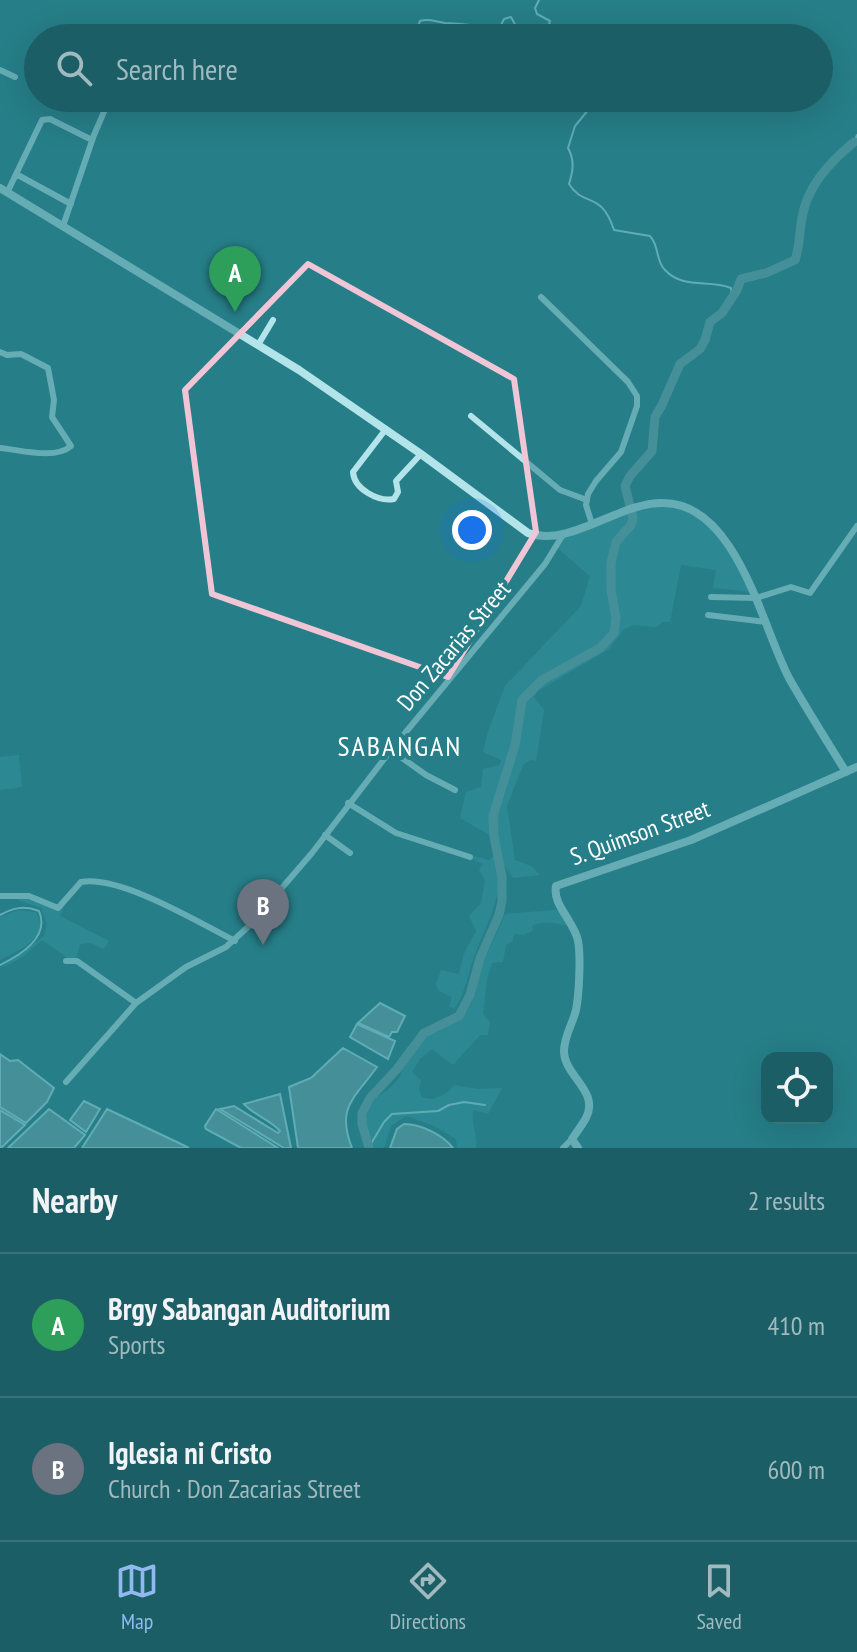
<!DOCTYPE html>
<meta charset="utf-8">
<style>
body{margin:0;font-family:"PT Sans Narrow",sans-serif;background:#25646c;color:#f1f3f6}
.controls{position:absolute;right:24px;bottom:24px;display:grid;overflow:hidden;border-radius:16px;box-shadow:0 8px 32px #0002}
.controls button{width:72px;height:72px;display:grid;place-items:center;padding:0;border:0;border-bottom:2px solid #3a737a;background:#1c5e66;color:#f1f3f6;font:40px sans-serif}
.you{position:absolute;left:472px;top:530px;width:28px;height:28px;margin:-20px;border:6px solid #fff;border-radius:50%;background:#1a73e8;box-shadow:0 0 0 12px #1a73e833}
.badge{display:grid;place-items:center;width:52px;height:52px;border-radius:50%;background:#90b9f0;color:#fff;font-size:26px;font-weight:700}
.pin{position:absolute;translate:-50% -66px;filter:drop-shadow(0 2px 4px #0008)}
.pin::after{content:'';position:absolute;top:42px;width:28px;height:24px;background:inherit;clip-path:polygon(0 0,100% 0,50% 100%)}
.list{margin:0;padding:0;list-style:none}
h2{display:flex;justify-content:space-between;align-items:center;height:104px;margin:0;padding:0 32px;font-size:34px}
h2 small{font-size:26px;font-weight:400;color:#a0babf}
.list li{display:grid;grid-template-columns:52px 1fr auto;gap:24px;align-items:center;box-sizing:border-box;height:144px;padding:0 32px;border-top:2px solid #3a737a}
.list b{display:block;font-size:30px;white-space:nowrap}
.list p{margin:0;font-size:26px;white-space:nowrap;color:#a0babf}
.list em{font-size:26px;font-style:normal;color:#a0babf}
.icon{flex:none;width:44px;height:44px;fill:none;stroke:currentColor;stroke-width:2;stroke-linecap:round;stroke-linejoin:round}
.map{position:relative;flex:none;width:857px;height:1148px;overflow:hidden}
.search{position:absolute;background:#1c5e66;box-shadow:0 8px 32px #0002;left:24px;right:24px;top:24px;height:88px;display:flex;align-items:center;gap:20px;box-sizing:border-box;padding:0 28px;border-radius:44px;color:#a0babf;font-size:30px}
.sheet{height:392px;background:#1c5e66}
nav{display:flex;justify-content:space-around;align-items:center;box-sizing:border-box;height:112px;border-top:2px solid #3a737a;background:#1c5e66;font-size:22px;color:#a0babf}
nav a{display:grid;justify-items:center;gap:4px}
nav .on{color:#90b9f0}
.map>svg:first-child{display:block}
</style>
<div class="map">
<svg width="857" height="1148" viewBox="0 0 857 1148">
<rect width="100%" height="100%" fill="#267e88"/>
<path fill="#3398a1" d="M682 504 721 537 752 592 713 588 716 570 681 565 670 622H663L656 627 633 625 624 629 609 649 538 691 534 697 544 710 536 761 530 760 523 765 507 806 515 860 531 866 540 875 513 878 498 856C506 896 484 927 472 963 467 978 464 996 454 1009L449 1006 452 997 439 991 436 984 441 970 459 974 464 954 476 931 469 916 481 903 485 880 479 870 483 864 461 855 462 853 489 860 497 853 493 837 460 818 466 792 481 787 483 769 500 765 501 760 483 752 488 732 505 686 581 606 590 576 557 548 568 531 625 509Z
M19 755 22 787 0 790V757Z
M19 897 37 900 54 909 67 901 60 916 109 941 104 949 90 943 80 944 75 963 42 940 23 957 0 969 44 936 47 924 41 908 18 900Z
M566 909 572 917 574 928C562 924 543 919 532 926L533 931 523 935 514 934 512 942 506 945 503 962 492 963 487 979 483 1014 490 1022 488 1035H480L453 1065 432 1049 420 1059 412 1072 421 1080 419 1090 422 1097C434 1102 446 1095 454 1085L477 1089 502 1088 488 1114 473 1110C471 1126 478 1136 476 1148H457L456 1139 434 1126 406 1116 391 1126 384 1148H372L365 1121 369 1108 377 1097 389 1089 400 1077 403 1066 423 1033C447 1024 465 1024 475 995 478 985 477 973 481 965 490 948 498 932 505 914Z
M18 910 36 912C52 936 18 951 0 960V917Z"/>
<path fill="#6ba6ac" stroke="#a6e5e9" stroke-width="2" d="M380 1003 405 1016 397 1032H392L389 1037 358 1023Z
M357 1024 395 1041 388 1059 350 1037Z
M343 1048 377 1067C354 1099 336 1107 352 1148H298L289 1087 311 1078Z
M0 1054 10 1061 18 1060 54 1088 47 1102 26 1123 0 1107Z
M280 1094 291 1148H284L220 1109 234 1106 278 1133 280 1131C271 1120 255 1116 244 1104Z
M84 1101 100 1109 86 1132 70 1120Z
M49 1109 85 1135 74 1148H8Z
M107 1109 179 1143 189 1148H82Z
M216 1109 278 1148H241L206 1129 205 1126Z
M0 1110 25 1125 1 1148H0Z
M404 1124C421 1124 443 1135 453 1148H390L397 1129Z"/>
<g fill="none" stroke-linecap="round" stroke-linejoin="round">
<path stroke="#a6e5e9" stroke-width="2" d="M413 38 420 21C430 18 435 22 445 23 466 24 486 24 502 38
M504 38 501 25 504 19 511 17 518 30 542 37 546 35 550 21 537 14 535 8 539 0
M583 98 590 101 589 109 575 126 568 148C575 161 573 171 569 184 584 208 601 190 614 230L650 236C660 247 655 260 665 270 684 290 708 279 731 288L732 298
M854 142 857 135
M0 915C13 908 24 905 39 911 50 937 21 955 0 965
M369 1147 384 1122 392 1114 438 1111 449 1105 464 1102 485 1105"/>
<path stroke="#6ba6ac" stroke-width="9" d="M369 1148 362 1124V1113L370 1098 397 1069 424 1033 459 1016 470 995 480 958 499 915 502 901V877L494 837 493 816 515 745 522 700 542 680 600 648 614 633 616 618 611 590V563L616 542 631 525 633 518 625 486 630 476 652 451 655 417 662 405 680 364 700 349 705 340 710 322 722 313 737 290 741 279 766 273 795 260C800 245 799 233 802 218 807 186 830 162 854 142"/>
<path stroke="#b2e4e9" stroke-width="6" d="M0 70 15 77
M16 174 71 204
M7 193 42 120 50 119 92 140
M63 226 94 135 110 98
M541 297 628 382 637 396V406L621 452 596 481 588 494 586 505 592 524
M258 345 273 320
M0 352 7 355 21 354 48 368 54 400 52 417 71 446C55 460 21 450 0 448
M471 416 560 490 587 500
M386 429 353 472C354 489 378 502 394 499L398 492 396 481 421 454
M711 597 756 598 791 587 810 593 857 526
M708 615 766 622
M391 750 426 775 455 790
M348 803 396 833 470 857
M325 835 350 853
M0 896H29L58 908 81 882C120 875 198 922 235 941
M66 961H77L136 1003
M66 1082 136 1003 186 967 226 947 249 926 312 853 391 750 545 564 564 533
M563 1148 572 1139"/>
<path stroke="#b2e4e9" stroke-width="8" d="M0 188 299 370 421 454 528 533C570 548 619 502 663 503 737 503 762 627 789 678 807 710 827 741 846 772
M578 1148 572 1139C577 1132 582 1125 586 1118 600 1091 564 1076 564 1051 564 1036 573 1023 576 1010 579 995 581 956 578 941 575 922 552 905 556 886L691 840 857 767"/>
</g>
<path d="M0 0H857V1148H0ZM308 264 514 379 536 532 448 677 212 594 185 390Z" fill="#267e88" fill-opacity=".55" fill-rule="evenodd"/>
<path fill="none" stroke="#f0c5d6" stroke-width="6" stroke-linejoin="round" d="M308 264 514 379 536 532 448 677 212 594 185 390Z"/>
<g text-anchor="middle" stroke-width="8" stroke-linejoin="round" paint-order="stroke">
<g font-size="24" fill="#fff" stroke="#267e88">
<text transform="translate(454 646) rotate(-50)" y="8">Don Zacarias Street</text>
<text transform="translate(640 833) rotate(-20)" y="8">S. Quimson Street</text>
</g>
<g font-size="28" letter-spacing="2" fill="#fff" stroke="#267e88">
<text x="400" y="756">SABANGAN</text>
</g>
</g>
</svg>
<div class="controls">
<button><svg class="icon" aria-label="locate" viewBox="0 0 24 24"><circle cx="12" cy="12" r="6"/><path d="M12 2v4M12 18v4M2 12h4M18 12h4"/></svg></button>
</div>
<div class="you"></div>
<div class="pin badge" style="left:235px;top:312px;background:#2e9e5b">A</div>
<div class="pin badge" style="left:263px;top:945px;background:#6b7280">B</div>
<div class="search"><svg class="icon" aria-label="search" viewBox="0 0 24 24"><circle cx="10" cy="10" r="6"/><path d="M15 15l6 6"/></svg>Search here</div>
</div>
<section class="sheet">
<h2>Nearby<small>2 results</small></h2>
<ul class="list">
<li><span class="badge" style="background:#2e9e5b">A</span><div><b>Brgy Sabangan Auditorium</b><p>Sports</p></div><em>410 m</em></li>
<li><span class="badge" style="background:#6b7280">B</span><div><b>Iglesia ni Cristo</b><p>Church · Don Zacarias Street</p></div><em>600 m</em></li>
</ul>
</section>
<nav>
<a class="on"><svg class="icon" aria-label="map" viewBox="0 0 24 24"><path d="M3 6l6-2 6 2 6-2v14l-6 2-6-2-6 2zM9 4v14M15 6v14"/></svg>Map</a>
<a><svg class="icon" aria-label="directions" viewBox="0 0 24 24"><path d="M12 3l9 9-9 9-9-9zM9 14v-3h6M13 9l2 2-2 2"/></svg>Directions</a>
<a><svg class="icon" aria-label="saved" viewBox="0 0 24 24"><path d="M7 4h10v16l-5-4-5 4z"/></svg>Saved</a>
</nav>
